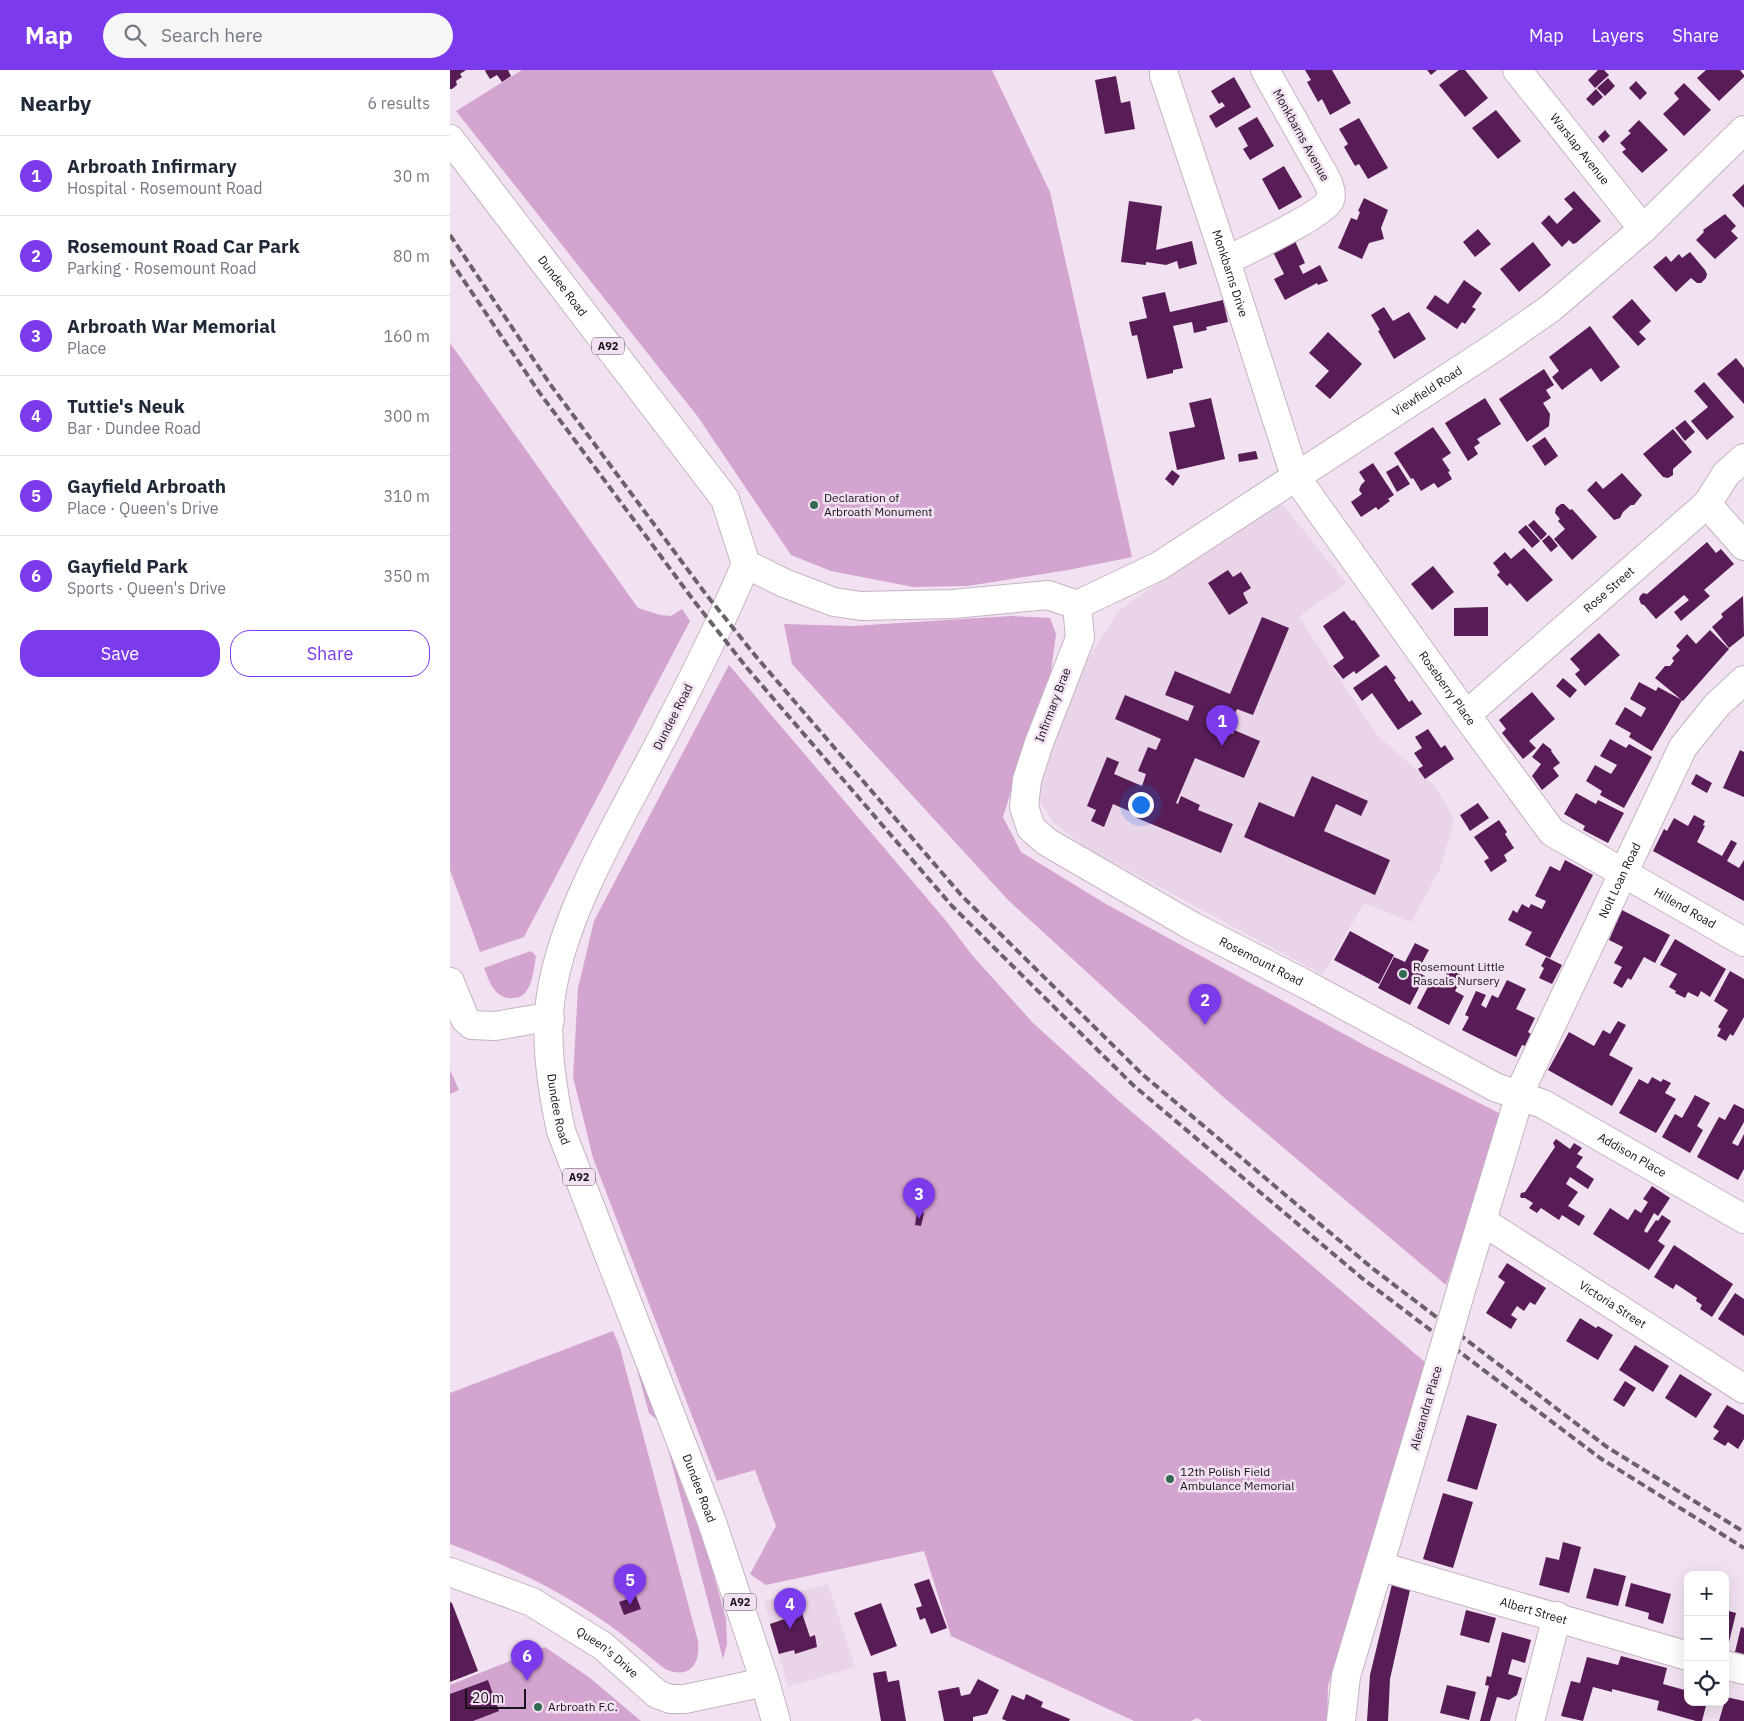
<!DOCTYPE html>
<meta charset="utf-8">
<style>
body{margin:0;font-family:"IBM Plex Sans",sans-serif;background:#f6f6f7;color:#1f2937}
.controls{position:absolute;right:15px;bottom:15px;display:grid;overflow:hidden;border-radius:10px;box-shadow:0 5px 20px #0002}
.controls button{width:45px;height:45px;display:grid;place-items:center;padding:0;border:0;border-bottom:1px solid #e0e1e3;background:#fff;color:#1f2937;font:25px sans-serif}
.scale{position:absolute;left:15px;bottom:12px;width:61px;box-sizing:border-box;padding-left:5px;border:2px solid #181318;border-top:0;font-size:14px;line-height:18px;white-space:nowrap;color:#181318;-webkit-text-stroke:4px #f2e2f1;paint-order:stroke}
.you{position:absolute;left:690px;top:734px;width:18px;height:18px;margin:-12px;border:4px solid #fff;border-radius:50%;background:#1a73e8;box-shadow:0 0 0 8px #1a73e833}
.badge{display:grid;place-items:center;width:32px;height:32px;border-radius:50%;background:#7c3aed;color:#fff;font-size:16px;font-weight:700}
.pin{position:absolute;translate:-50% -41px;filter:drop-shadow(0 1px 2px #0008)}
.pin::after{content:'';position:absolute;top:26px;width:18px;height:15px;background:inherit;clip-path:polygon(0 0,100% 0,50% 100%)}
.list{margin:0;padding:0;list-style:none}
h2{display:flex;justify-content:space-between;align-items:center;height:65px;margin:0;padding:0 20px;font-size:21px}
h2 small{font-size:16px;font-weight:400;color:#747a83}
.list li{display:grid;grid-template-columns:32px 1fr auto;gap:15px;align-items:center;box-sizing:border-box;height:80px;padding:0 20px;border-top:1px solid #e0e1e3}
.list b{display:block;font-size:19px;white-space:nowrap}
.list p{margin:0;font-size:16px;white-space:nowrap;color:#747a83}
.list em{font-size:16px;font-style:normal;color:#747a83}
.actions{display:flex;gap:10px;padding:15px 20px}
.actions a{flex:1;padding:11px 0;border:1px solid #7c3aed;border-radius:20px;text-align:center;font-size:18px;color:#7c3aed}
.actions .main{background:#7c3aed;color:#fff}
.icon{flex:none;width:28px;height:28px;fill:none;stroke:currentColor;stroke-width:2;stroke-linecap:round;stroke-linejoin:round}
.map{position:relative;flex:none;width:1294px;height:1651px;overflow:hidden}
header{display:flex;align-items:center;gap:30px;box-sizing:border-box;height:70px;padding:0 25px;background:#7c3aed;color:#fff}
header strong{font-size:24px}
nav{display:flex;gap:28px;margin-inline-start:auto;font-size:18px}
.search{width:350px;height:45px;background:#f6f6f7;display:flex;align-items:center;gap:12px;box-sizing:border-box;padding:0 18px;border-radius:28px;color:#747a83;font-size:19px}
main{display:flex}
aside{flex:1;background:#fff}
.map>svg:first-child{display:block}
</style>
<header>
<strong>Map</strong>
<div class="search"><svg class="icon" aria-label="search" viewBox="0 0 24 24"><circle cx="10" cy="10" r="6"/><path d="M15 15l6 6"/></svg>Search here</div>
<nav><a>Map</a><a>Layers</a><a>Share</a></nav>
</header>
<main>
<aside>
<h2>Nearby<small>6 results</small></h2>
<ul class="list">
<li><span class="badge">1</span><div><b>Arbroath Infirmary</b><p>Hospital · Rosemount Road</p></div><em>30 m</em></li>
<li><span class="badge">2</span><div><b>Rosemount Road Car Park</b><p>Parking · Rosemount Road</p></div><em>80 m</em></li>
<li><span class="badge">3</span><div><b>Arbroath War Memorial</b><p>Place</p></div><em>160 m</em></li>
<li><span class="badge">4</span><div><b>Tuttie's Neuk</b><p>Bar · Dundee Road</p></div><em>300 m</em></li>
<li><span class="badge">5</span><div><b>Gayfield Arbroath</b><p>Place · Queen's Drive</p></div><em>310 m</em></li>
<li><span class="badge">6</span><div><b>Gayfield Park</b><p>Sports · Queen's Drive</p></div><em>350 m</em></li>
</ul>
<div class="actions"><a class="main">Save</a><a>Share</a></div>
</aside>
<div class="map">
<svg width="1294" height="1651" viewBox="0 0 1294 1651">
<rect width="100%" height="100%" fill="#f2e2f1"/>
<path fill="#ead4e8" d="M829 430 896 513 849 547 927 665 985 716 1004 749 990 799 961 852 914 833 873 905 637 778 603 753 587 726 629 603 668 541Z
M378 1514 405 1597 338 1617 314 1531Z"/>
<path fill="#d3a4d0" d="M72 0H542L600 122 682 487 618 500 518 516 463 517 381 501 341 485 248 347 6 41Z
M0 273 188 538 210 545 221 546 232 539 240 551 74 867 30 882 0 800Z
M561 546 600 548 606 564 601 601 575 677 553 747 571 782 656 834 916 976 1055 1046 996 1215 771 1025 558 830 342 594 334 554 401 556Z
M279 595 497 852 522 885 583 953 669 1031 976 1293 878 1616 877 1651H752L747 1648 741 1651H684L501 1566 474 1481 316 1515 300 1504 326 1456 305 1400 267 1411 143 1088 123 1007 128 918 144 851Z
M81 881 86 886C84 897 83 914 75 923 72 926 68 928 64 928 45 930 40 913 34 898Z
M0 1000 9 1020 0 1024Z
M163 1261 170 1278 248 1571C251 1594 239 1610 215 1599 190 1579 166 1558 138 1541 95 1513 48 1492 0 1474V1323Z
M185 1292 200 1322 252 1463 276 1549 277 1574 273 1589 213 1360 207 1350 199 1343Z
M95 1577 140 1608 191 1651H0V1615Z"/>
<path fill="#581c56" d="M0 0H16L10 4 12 7 6 11 7 15 2 19H0Z
M36 0H58L61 6 52 12 47 5 40 9 35 1Z
M855 0H882L901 33 880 45 872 29 868 32 857 12 861 10Z
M977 0H987L981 5Z
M1009 0H1015L1038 28 1015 47 989 15Z
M1148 0H1154L1159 5 1145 18 1138 10Z
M1256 0H1290L1294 5V7L1269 31 1247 8Z
M666 6 671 33 680 31 685 59 655 64 645 10Z
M784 7 801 37 766 58 759 46 775 36 772 32 769 34 761 21Z
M1158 8 1165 16 1155 26 1147 18Z
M1186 11 1197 23 1190 30 1179 18Z
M1234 13 1261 40 1234 66 1213 44 1229 29 1224 23Z
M1146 19 1153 27 1143 36 1136 29Z
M1046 40 1071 71 1048 89 1022 58Z
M807 47 824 76 800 90 793 79 798 76 788 58Z
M909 48 938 98 918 109 909 94 905 96 894 77 898 74 889 59Z
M1189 50 1218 80 1192 103 1172 82 1176 79 1170 73 1181 63 1178 61Z
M1155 60 1160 66 1153 73 1148 67Z
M834 96 852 127 829 140 812 109Z
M1294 114V138L1282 125Z
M1124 121 1151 151 1126 173 1123 174 1119 170 1112 177 1091 153 1099 145 1107 154 1123 139 1114 129Z
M914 128 938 140 931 158 934 169 919 173 912 189 888 178 901 148 907 150 910 142 908 141Z
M679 131 712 136 706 180 742 171 747 194 729 199 727 191 716 195 696 192V195L671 192Z
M1275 144 1286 156 1281 161 1288 168 1265 189 1246 170 1254 162 1253 160Z
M1028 159 1041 174 1025 187 1013 172Z
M845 171 855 193 849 196 853 204 870 195 878 211 868 215 867 213 835 230 824 209 834 204 823 182Z
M1083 172 1101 195 1069 222 1050 199Z
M1240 182 1255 200 1257 204 1256 208 1251 213H1247L1241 208 1226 222 1203 197 1216 186 1221 192 1229 184 1232 188Z
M1014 210 1032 223 1022 237 1026 239 1015 254 1012 252 1007 259 976 238 985 225 998 234Z
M715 222 720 242 773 230 778 252 756 257 757 260 744 263 742 252 723 256 733 298 723 300V303L697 309 687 265 682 266 679 252 697 248 692 227Z
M1182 229 1201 251 1189 262 1196 269 1188 276 1162 247Z
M934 237 943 251 959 242 976 269 944 289 928 261 930 260 921 245Z
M1140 256 1170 297 1151 312 1141 298 1112 320 1102 307 1109 301 1099 287Z
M878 262 912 294 880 329 865 316 879 301 859 283Z
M1286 288 1294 298V334L1267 304Z
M1094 299 1104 315 1096 320 1101 328 1093 333 1100 344 1099 356 1077 372 1049 329Z
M1254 312 1284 347 1257 370 1241 351 1258 337 1244 321Z
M761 328 775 389 727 400 719 362 745 357 739 333Z
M1035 328 1051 354 1027 369 1030 373 1024 377 1028 384 1018 391 995 353Z
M1235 350 1245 362 1235 371 1225 358Z
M983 357 1001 383 992 389 1000 401 998 402 1002 409 988 418 984 413 971 421 963 408 961 409 944 383Z
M1223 359 1242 382 1223 399V405L1218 408 1213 407 1193 384Z
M1095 367 1108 386 1095 396 1082 376Z
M806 381 808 389 789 392 788 384Z
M923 393 944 425 938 429 940 431 928 440 926 437 911 447 901 432 912 424 909 420 911 415 915 411 909 402Z
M948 395 960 414 947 422 936 402Z
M722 400 730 406 723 416 715 409Z
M1172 403 1192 425 1184 435H1181L1173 442 1170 448 1164 450 1137 420 1146 411 1153 419Z
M1111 434H1114L1120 440 1122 439 1147 467 1122 490 1104 469 1115 459 1108 451 1110 449 1105 443 1106 438Z
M1084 450 1097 464 1091 470 1078 455Z
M1076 455 1090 471 1082 478 1068 462Z
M1099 465 1108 476 1101 482 1092 471Z
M1257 472 1266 483 1271 479 1284 494 1254 520 1260 526 1231 551 1224 542 1239 530 1234 525 1206 549 1194 535 1191 534 1189 529 1190 526 1193 523 1197 524Z
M1074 478 1103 510 1077 532 1060 513 1057 516 1047 505 1050 502 1043 493 1055 482 1061 489Z
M983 496 1004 522 982 540 961 514Z
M778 500 783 507 791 502 801 518 793 523 798 533 779 545 758 513Z
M1293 526 1294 566 1279 578 1262 557 1273 547 1271 544Z
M1038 537V566H1004V538Z
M894 541 902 551 904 550 930 586 906 604 904 601 893 609 883 596 894 588 873 556Z
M812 547 839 558 803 645 787 639 781 652 775 649 771 659 783 664 784 660 810 671 794 708 745 688 726 733 728 734 731 726 750 735 748 740 783 754 771 783 687 748 688 745 663 734 654 757 641 751 646 740 637 736 657 687 669 692 664 704 692 716 696 704 688 701 698 677 706 680 711 669 665 649 675 625 738 651 744 636 715 625 725 601 780 624Z
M1260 560 1279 579 1233 631 1205 608 1215 596H1220L1224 591 1222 588 1230 580 1226 576 1237 564 1246 574Z
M1149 563 1170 585 1135 616 1125 604 1130 600 1120 589Z
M936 595 946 608 944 610 959 632 962 630 972 644 948 660 922 623 912 631 903 618Z
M1113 608 1127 620 1120 628 1106 616Z
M1189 612 1206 621 1208 617 1232 630 1202 681 1179 667 1181 663 1165 654 1175 637 1191 647 1194 642 1196 638 1180 629Z
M1082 622 1105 649 1079 671 1086 678 1073 689 1052 663 1056 659 1049 650Z
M978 659 991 678 995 675 1004 689 975 709 968 699 973 696 964 683 972 678 965 667Z
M1160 669 1176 678 1179 674 1202 687 1174 738 1150 725 1152 721 1136 711 1145 695 1161 704 1167 695 1150 686Z
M1093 673 1102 680 1101 681 1110 693 1103 698 1109 706 1092 720 1082 706 1091 694 1082 687Z
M1290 680 1294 682V727L1273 718Z
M1246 704 1262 713 1257 723 1241 714Z
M862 706 918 731 911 746 886 734 874 761 940 790 925 825 794 767 809 732 844 747Z
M1126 723 1146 734 1148 730 1174 743 1158 773 1133 760 1135 756 1114 744Z
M1028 733 1039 748 1020 761 1010 745Z
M1244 745 1255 751 1253 755 1255 756 1247 772 1272 786 1281 770 1287 773 1277 791 1289 798 1294 790V831L1203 781 1214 759 1217 761 1224 748 1238 756Z
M1049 750 1057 762 1055 764 1064 778 1054 785 1057 791 1041 802 1034 791 1039 788 1024 767Z
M1115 790 1143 805 1100 888 1075 875 1082 862 1058 850 1063 840 1067 843 1072 834 1079 838 1081 834 1092 839 1096 831 1085 826 1100 796 1110 801Z
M1172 840 1220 865 1205 893 1194 887 1181 910 1178 908 1172 918 1163 913 1172 897 1164 893 1173 877 1159 870Z
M900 861 944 885 929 914 884 890Z
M1225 869 1276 899 1260 927 1251 921 1248 927 1238 922 1235 928 1225 923 1226 921 1219 917 1227 904 1210 895Z
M965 873 979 880 967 902 975 906 960 935 928 918 944 887 955 892Z
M1096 887 1112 895 1102 914 1089 908 1094 898 1091 896Z
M999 899 1013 906 1005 921 1014 926 999 955 967 938 982 909 991 914Z
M1280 901 1294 909V947L1283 966 1280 964 1276 971 1267 966 1271 959 1268 957 1278 940 1264 931Z
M1057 910 1076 919 1066 939 1085 948 1078 962 1081 964 1075 976 1072 975 1066 987 1012 960 1019 947 1015 945 1026 921 1036 925 1031 935 1036 938 1042 925 1048 928Z
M1168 951 1176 955 1159 985 1183 998 1162 1036 1098 1000 1119 962 1144 976 1153 960 1160 964Z
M1202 1007 1211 1012 1213 1009 1221 1013 1215 1023 1226 1029 1206 1063 1169 1043 1189 1009 1198 1014Z
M1245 1025 1260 1033 1247 1056 1253 1060 1240 1083 1212 1067 1225 1044 1232 1048Z
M1284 1034 1294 1039V1052L1282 1073 1288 1076 1294 1064V1099L1288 1110 1247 1087 1269 1047 1275 1050Z
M1106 1069 1120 1079 1124 1073 1132 1078 1127 1084 1133 1087 1126 1097 1144 1109 1138 1119 1120 1107 1116 1114 1128 1122 1118 1136 1135 1146 1129 1156 1112 1145 1109 1150 1091 1138 1087 1143 1079 1138 1083 1133 1075 1128H1071L1070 1126 1071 1123 1075 1122 1105 1077 1103 1073Z
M1202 1116 1220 1128 1208 1146 1204 1143 1194 1161 1197 1163 1206 1150 1208 1151 1212 1145 1221 1151 1208 1171 1215 1176 1199 1200 1143 1164 1160 1138 1178 1150 1185 1139 1191 1143 1198 1132 1193 1129Z
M467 1142 474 1143 471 1156 465 1155Z
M1224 1175 1283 1214 1262 1247 1250 1239 1252 1235 1246 1231 1247 1228 1226 1214 1223 1219 1204 1207Z
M1057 1193 1096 1218 1085 1235 1080 1232 1074 1241 1067 1236 1061 1245 1067 1249 1061 1259 1036 1243 1055 1212 1048 1207Z
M1285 1223 1294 1229V1266L1268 1249Z
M1130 1248 1146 1258 1148 1256 1163 1265 1148 1290 1116 1271Z
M1185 1275 1219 1296 1203 1322 1169 1300Z
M1230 1304 1262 1324 1246 1348 1215 1328Z
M1175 1311 1186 1318 1174 1337 1163 1330Z
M1277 1335 1294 1345V1369L1288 1379 1278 1372 1275 1376 1263 1369 1269 1361 1263 1357Z
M1017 1345 1047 1354 1027 1420 997 1411Z
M993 1423 1023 1432 1003 1498 973 1489Z
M1113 1472 1131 1477 1119 1523 1089 1515 1096 1487 1109 1490Z
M1144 1498 1176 1506 1168 1536 1136 1528Z
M479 1509 497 1558 481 1564 475 1548 470 1550 466 1538 472 1536 464 1514Z
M1181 1513 1221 1524 1213 1554 1198 1549 1199 1543 1175 1536Z
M942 1514 960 1520 940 1609 938 1651H917L920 1605Z
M186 1526 191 1539 174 1545 169 1532Z
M0 1532 2 1533 28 1601 0 1612Z
M431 1533 447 1576 421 1586 404 1543Z
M1016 1540 1046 1548 1039 1573 1010 1565Z
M1275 1540 1286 1543 1279 1572H1275Z
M352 1543 360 1567 365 1565 367 1577 345 1584 344 1580 329 1584 320 1554Z
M1291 1557 1294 1558V1584L1285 1582Z
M1052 1562 1081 1570 1075 1593 1062 1589 1058 1604 1072 1608 1067 1625 1059 1630 1047 1627 1040 1651H1030L1039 1616 1035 1615 1037 1606 1041 1607Z
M1171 1586 1217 1598 1213 1614 1238 1621V1632H1257L1252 1651H1246L1207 1640 1209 1631 1162 1619V1622L1143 1617 1133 1651 1111 1646 1121 1611 1130 1613 1137 1587 1168 1595Z
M436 1601 438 1612 449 1610 456 1651H431L423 1603Z
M528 1609 549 1620 537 1644 523 1647V1651H494L488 1621 509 1617 511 1626 520 1624Z
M38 1610 49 1641 23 1651H0V1624Z
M997 1615 1026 1622 1019 1650 990 1643Z
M576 1624 593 1632 591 1637 620 1649 619 1651H557L552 1649 562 1625 574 1630Z
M1276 1627 1294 1631V1651H1269Z"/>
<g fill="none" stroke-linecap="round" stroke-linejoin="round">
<defs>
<g id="minor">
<path id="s1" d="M714 0V5L776 191 845 406 1016 645 1102 762 1294 872"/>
<path id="s2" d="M1067 0 1193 159"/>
<path d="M776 191C795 181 873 145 880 130 883 122 878 112 874 105L815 0"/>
<path d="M1257 434 1294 476"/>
<path id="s3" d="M627 535 709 496 1045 277 1101 238 1193 159 1294 60"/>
<path id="s4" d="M1016 645 1257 434 1276 404 1294 388"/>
<path d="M0 912 15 949 22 955 45 956 86 949H100"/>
<path id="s5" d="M1032 1151 1294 1319"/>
<path id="s6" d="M1014 1210 1073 1015 1233 677 1267 635 1294 610"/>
<path id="s7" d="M929 1496 1238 1586"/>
<path id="s8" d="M0 1502 82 1532 153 1576 207 1624 220 1629H235L315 1612"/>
<path d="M1275 1595 1294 1600"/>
<path d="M891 1651 896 1606 985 1309"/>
<path d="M1080 1651 1107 1546"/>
</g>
<g id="major">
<path id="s9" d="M0 69 275 429 296 494C267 563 233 629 198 695 163 761 117 841 103 914 93 962 101 1013 111 1061L262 1452 315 1612 326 1651"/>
<path id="s10" d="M296 494 334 513 384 532 411 536 503 534 598 525 627 535 630 568 589 673 577 710 574 737 581 758 597 772 742 856 857 915 1045 1017 1093 1034 1294 1149"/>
</g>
</defs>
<use href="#minor" stroke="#c4b4c2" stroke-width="30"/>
<use href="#major" stroke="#c4b4c2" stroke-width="30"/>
<use href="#minor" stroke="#fff" stroke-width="28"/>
<use href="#major" stroke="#fff" stroke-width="28"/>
<path stroke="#6b616a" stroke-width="4" stroke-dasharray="8 4" stroke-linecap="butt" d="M0 165 100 314 255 523 308 589 512 826 692 1004 922 1198 1157 1377 1294 1462
M0 190 89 322 244 531 297 598 502 836 683 1015 913 1209 1150 1388 1294 1478"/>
<defs>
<path id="minor-bridge" d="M985 1309 1014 1210"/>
</defs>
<use href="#minor-bridge" stroke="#c4b4c2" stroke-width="30" stroke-linecap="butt"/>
<use href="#minor-bridge" stroke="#fff" stroke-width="28"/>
</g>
<g fill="#336a52" stroke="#f2e2f1" stroke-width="2">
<circle cx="364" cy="435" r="5"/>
<circle cx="953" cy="904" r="5"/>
<circle cx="720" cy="1409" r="5"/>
<circle cx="88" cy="1637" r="5"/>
</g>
<g text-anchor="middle" stroke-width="5" stroke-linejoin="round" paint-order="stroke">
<g fill="#f2e2f1" stroke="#595159" stroke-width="1">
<rect x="142" y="267.5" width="32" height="17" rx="4"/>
<rect x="113" y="1098.5" width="32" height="17" rx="4"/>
<rect x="274" y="1523.5" width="32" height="17" rx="4"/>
</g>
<g font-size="11" font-weight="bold" fill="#181318">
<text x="158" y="280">A92</text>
<text x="129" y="1111">A92</text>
<text x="290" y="1536">A92</text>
</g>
<g font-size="12" fill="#181318" stroke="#f2e2f1">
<text transform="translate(851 65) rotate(61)" y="4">Monkbarns Avenue</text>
<text dy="4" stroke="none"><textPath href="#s2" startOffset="101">Warslap Avenue</textPath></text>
<text dy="4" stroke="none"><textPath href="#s1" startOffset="214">Monkbarns Drive</textPath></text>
<text dy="4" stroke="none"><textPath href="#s9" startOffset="185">Dundee Road</textPath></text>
<text dy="4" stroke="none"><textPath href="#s3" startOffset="411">Viewfield Road</textPath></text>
<text dy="4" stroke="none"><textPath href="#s4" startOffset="190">Rose Street</textPath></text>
<text dy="4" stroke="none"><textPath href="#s1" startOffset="688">Roseberry Place</textPath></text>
<text transform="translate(603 635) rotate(-69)" y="4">Infirmary Brae</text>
<text transform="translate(223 647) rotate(-63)" y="4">Dundee Road</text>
<text dy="4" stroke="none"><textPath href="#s6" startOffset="430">Nolt Loan Road</textPath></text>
<text dy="4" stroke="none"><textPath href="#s1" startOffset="1019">Hillend Road</textPath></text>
<text dy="4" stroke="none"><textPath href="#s10" startOffset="842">Rosemount Road</textPath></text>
<text dy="4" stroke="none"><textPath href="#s9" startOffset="1111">Dundee Road</textPath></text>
<text dy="4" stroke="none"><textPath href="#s10" startOffset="1261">Addison Place</textPath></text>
<text dy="4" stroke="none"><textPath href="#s5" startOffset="155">Victoria Street</textPath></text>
<text transform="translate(976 1338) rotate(-74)" y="4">Alexandra Place</text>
<text dy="4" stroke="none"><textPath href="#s9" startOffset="1516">Dundee Road</textPath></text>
<text dy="4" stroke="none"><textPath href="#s7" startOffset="161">Albert Street</textPath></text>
<text dy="4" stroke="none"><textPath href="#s8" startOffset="178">Queen's Drive</textPath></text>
</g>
<g font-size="12" fill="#181318" stroke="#f2e2f1" text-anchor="start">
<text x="374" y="432">Declaration of<tspan x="374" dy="14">Arbroath Monument</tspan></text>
<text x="963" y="901">Rosemount Little<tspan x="963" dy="14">Rascals Nursery</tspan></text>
<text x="730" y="1406">12th Polish Field<tspan x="730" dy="14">Ambulance Memorial</tspan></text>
<text x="98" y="1641">Arbroath F.C.</text>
</g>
</g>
</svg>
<div class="controls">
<button>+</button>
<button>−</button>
<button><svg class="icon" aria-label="locate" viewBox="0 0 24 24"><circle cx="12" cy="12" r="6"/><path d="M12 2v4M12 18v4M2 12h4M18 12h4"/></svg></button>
</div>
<div class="scale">20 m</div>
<div class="you"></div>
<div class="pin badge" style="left:772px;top:676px">1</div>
<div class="pin badge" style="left:755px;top:955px">2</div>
<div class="pin badge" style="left:469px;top:1149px">3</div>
<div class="pin badge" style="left:340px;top:1559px">4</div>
<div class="pin badge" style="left:180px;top:1535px">5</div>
<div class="pin badge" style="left:77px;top:1611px">6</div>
</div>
</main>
